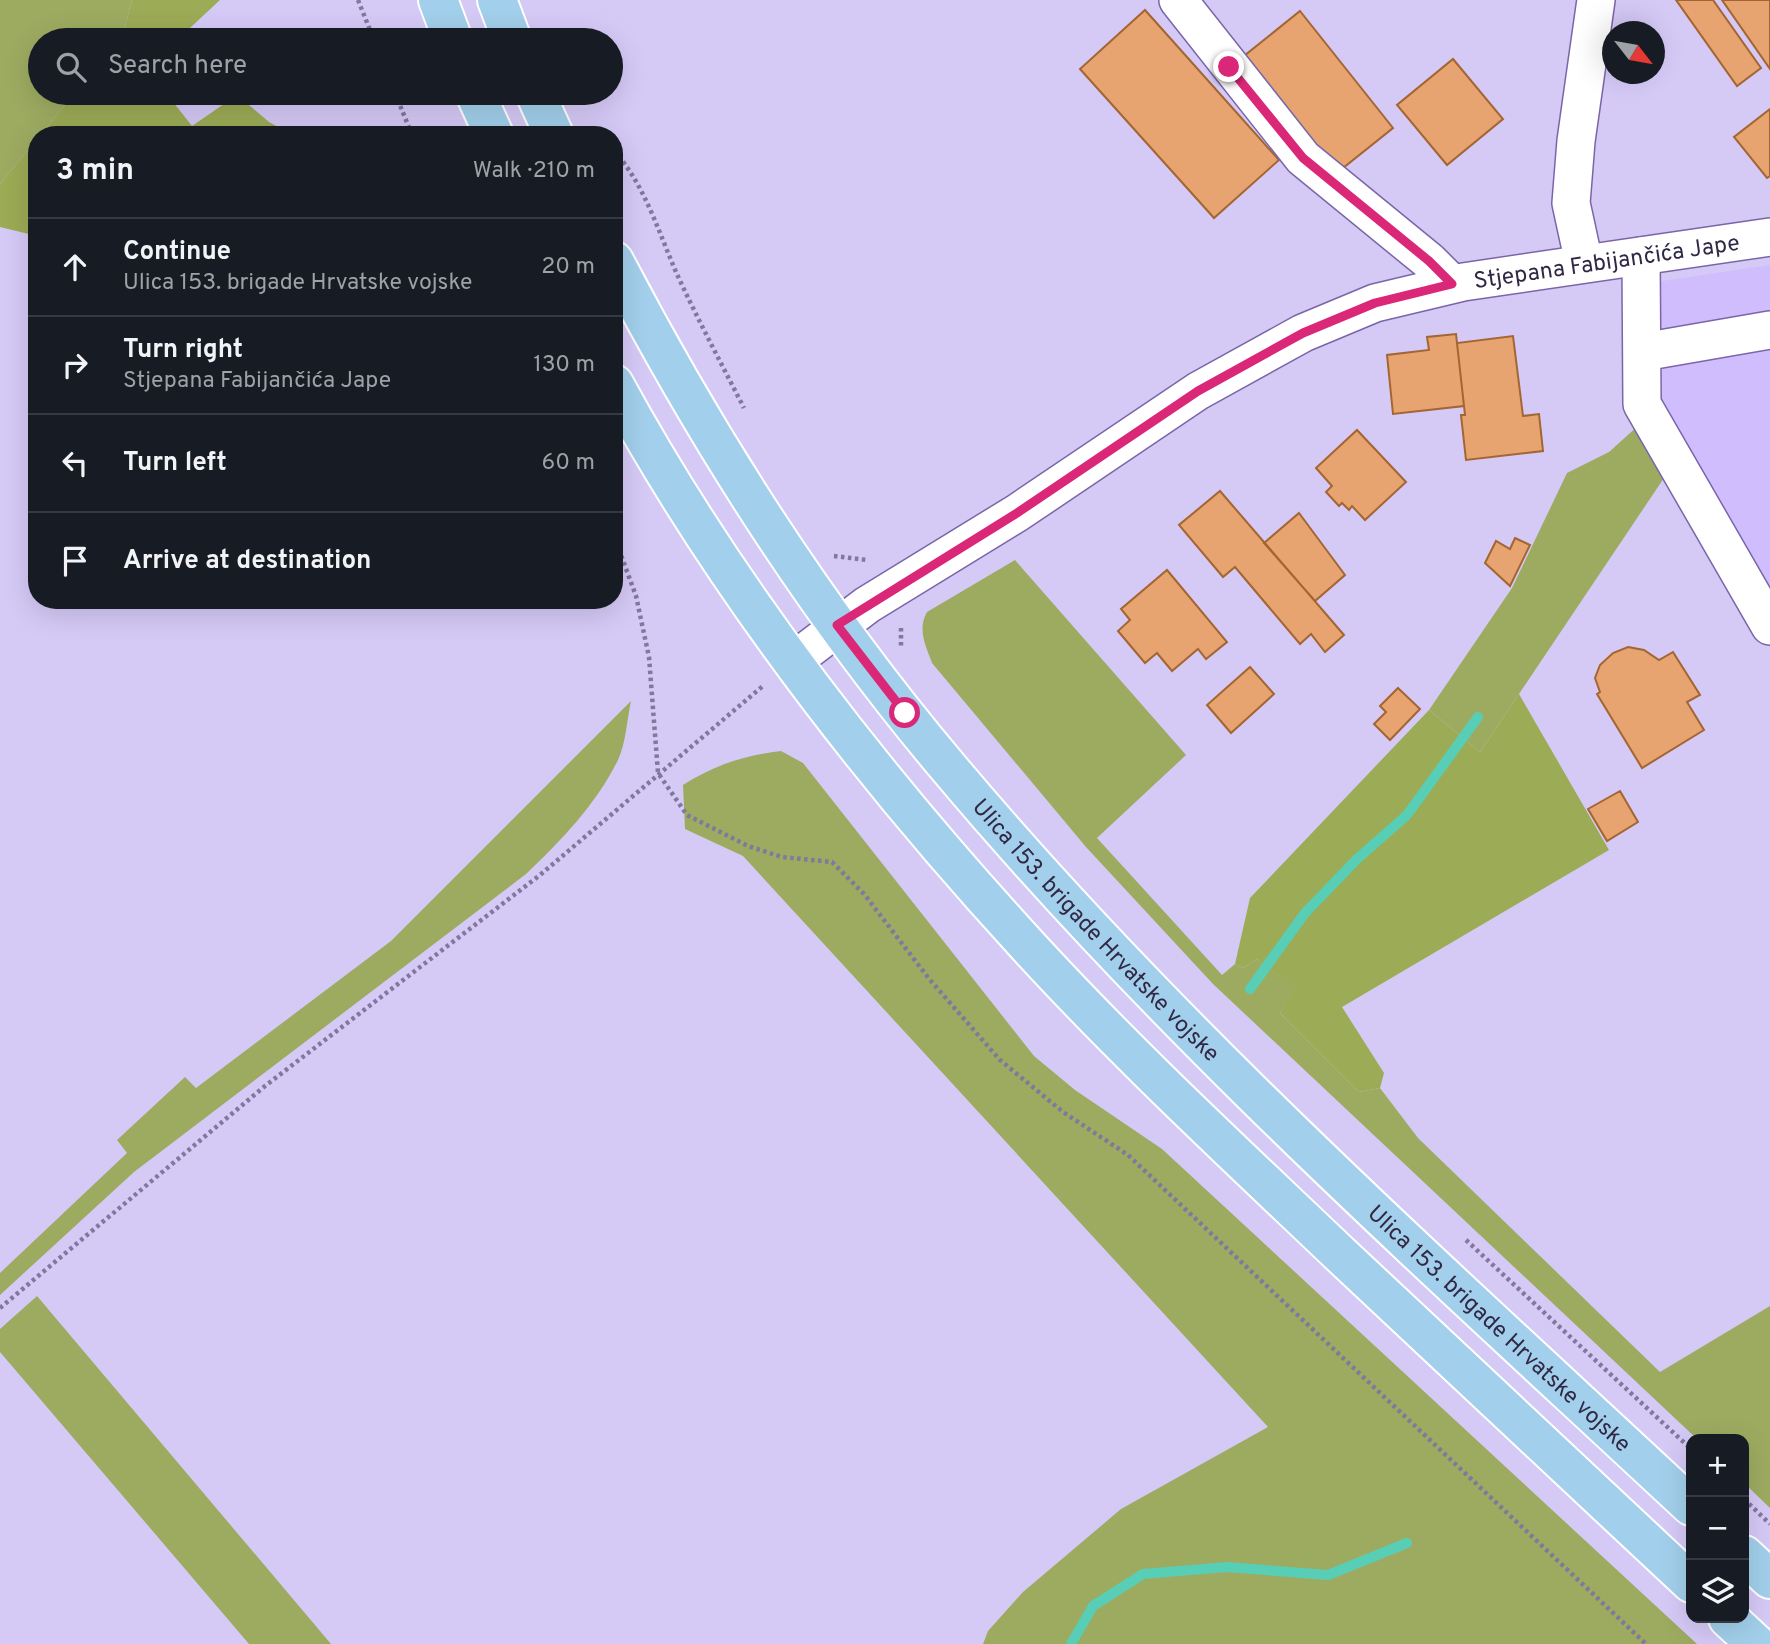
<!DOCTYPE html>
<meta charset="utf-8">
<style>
body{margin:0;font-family:Overpass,sans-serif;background:#20242c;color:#f1f3f6}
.controls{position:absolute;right:21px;bottom:21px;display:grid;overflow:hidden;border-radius:14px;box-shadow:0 7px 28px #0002}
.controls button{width:63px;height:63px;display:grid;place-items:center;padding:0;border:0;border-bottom:2px solid #363941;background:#171b24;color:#f1f3f6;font:35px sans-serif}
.compass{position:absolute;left:1602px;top:21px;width:63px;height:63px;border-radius:50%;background:#171b24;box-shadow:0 7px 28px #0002;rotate:121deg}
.stop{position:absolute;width:21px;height:21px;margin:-16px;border:5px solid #db2777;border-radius:50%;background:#fff}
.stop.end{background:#db2777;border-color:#fff;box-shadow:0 2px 7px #0008}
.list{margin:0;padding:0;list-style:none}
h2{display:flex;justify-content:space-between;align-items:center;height:91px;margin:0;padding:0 28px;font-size:30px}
h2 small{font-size:23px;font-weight:400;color:#9ea1a6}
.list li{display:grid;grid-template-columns:46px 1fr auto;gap:21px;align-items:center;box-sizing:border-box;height:98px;padding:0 28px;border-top:2px solid #363941}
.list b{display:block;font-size:26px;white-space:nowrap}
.list p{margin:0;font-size:23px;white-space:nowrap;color:#9ea1a6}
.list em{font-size:23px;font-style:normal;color:#9ea1a6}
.icon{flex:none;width:38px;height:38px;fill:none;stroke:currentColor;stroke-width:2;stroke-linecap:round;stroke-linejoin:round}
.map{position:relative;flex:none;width:1770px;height:1644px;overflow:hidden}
.search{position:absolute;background:#171b24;box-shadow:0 7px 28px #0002;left:28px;top:28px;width:595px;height:77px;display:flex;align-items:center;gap:18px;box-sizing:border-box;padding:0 24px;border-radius:38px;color:#9ea1a6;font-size:26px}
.panel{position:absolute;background:#171b24;box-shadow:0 7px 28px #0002;left:28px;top:126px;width:595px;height:483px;border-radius:28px}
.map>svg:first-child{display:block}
</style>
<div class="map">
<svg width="1770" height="1644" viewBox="0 0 1770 1644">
<rect width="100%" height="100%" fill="#d5c9f6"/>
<path fill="#d0bdfe" d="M1770 265V646L1668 472 1629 286Z"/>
<path fill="#9dab61" d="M0 0H132L124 30 116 40H40V93H74L41 135H37V139L0 184Z
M1639 425 1668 472 1480 752 1429 710 1512 588 1567 473 1609 452Z
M1015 560 1186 755 1097 838 1222 975 1235 964 1243 968 1257 959 1297 988 1280 1013 1359 1092 1380 1088 1418 1138 1660 1372 1770 1306V1508L1744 1483V1439H1697L1213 984 1086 847 932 663C926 646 917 630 927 612Z
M631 701C627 719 626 743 618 760 597 803 561 841 526 874L134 1172 0 1295V1273L127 1153 117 1140 185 1077 196 1088 391 941Z
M781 751 803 763 1034 1056 1075 1090 1162 1149 1697 1644H983L988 1631 1023 1592 1121 1509 1268 1427 743 856 685 829 683 785C715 765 742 756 781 751Z
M37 1296 331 1644H249L0 1352V1329Z"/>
<path fill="#9cab55" d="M132 0H220L177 40H116L124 30Z
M74 93H166L192 126 237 95 269 122 293 135H41Z
M37 139V236L0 227V184Z
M1519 694 1609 850 1342 1007 1384 1073 1380 1088 1359 1092 1280 1013 1296 988 1257 959 1243 968 1235 964 1250 898 1429 710 1480 752Z"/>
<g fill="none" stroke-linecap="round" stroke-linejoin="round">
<path stroke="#58ceb6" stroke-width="10" d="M1250 989 1305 913 1357 859 1407 815 1478 717
M1071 1644 1093 1606 1143 1574 1227 1567 1328 1575 1407 1543"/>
</g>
<path fill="#e7a370" stroke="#a36531" stroke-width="2" d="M1676 0H1713L1761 68 1737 86Z
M1722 0H1770V69Z
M1145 10 1279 160 1214 218 1080 69Z
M1300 11 1393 128 1338 172 1244 56Z
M1453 59 1503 119 1447 165 1397 105Z
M1770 109V176L1767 178 1734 137Z
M1456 334 1464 406 1393 414 1387 355 1429 350 1427 337Z
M1513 336 1523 416 1539 414 1543 451 1466 460 1461 415H1465L1457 343Z
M1357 430 1406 482 1365 520 1352 506 1349 510 1342 503 1339 506 1326 492 1332 486 1316 468Z
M1220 491 1344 635 1325 652 1311 634 1300 644 1235 567 1223 577 1179 525Z
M1299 513 1345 575 1315 601 1264 543Z
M1515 538 1530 545 1510 586 1485 563 1496 541 1510 549Z
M1167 570 1227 642 1206 659 1198 649 1172 671 1157 653 1145 663 1118 631 1130 620 1121 609Z
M1628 647 1644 650 1659 660 1673 652 1700 695 1687 702 1704 730 1642 768 1597 694 1600 692 1595 678 1600 665 1613 653Z
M1250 667 1274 694 1231 733 1207 705Z
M1398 688 1420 709 1390 740 1374 724 1386 712 1380 706Z
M1620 791 1638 822 1607 841 1588 809Z"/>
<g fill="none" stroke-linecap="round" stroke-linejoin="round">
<defs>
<g id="minor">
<path d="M1178 0 1303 158 1429 261 1452 284"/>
<path d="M1641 256 1642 404 1770 626"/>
<path d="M1584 263 1571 203 1576 141 1596 0"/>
<path d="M1643 352 1770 330"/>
<path id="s1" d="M792 662 867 605 1017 513 1198 391 1303 333 1375 303 1463 282 1770 237"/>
</g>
<g id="major">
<path d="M438 0 453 40"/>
<path d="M497 0 512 40"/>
<path d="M475 93 494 135"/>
<path d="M535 93 554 135"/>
<path id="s2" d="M614 261C708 441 817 612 948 767 1173 1035 1436 1268 1691 1506"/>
<path d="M614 384C725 588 872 776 1028 946 1127 1054 1235 1154 1341 1255 1457 1365 1574 1474 1691 1583"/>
<path d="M1744 1555 1770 1579"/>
<path d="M1728 1618 1756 1644"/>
</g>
</defs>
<use href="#minor" stroke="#7a65a8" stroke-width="40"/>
<use href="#major" stroke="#fff" stroke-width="42"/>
<path stroke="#82779c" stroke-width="4.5" stroke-dasharray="3.5 3.5" stroke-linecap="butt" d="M358 0 374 40
M395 93 412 135
M614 151C644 183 659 233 676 272 697 318 721 363 744 408
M614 536 636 596 649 657 658 773 687 815 748 846 782 857 832 862 864 894 930 980 1000 1060 1063 1112 1128 1155 1646 1644
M834 556 867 560
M901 628V647
M1466 1240 1691 1449
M0 1308 265 1086 540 875 764 685
M1744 1499 1770 1524"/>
<use href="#minor" stroke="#fff" stroke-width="37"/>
<use href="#major" stroke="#a2cfeb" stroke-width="38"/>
</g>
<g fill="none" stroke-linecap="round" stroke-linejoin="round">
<path stroke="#db2777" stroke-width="9" d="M905 713 837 625 1017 513 1198 391 1303 333 1375 303 1452 284 1429 261 1303 158 1229 67"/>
</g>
<g text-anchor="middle" stroke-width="5" stroke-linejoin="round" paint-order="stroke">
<g font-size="23" fill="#312845" stroke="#d5c9f6">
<text dy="8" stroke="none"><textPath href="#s1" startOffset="922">Stjepana Fabijančića Jape</textPath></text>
<text dy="8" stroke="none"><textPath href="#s2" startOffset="828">Ulica 153. brigade Hrvatske vojske</textPath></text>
<text dy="8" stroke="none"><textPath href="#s2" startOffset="1395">Ulica 153. brigade Hrvatske vojske</textPath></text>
</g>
</g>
</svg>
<div class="controls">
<button>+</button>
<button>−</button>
<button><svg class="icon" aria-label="layers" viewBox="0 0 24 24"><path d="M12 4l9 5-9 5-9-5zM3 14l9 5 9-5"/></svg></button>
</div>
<svg class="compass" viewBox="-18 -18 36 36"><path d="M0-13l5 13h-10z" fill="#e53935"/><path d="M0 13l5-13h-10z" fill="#9ea1a6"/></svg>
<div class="stop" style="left:905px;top:713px"></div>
<div class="stop end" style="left:1229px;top:67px"></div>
<div class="search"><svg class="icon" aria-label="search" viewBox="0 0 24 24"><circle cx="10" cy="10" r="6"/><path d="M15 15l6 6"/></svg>Search here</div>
<section class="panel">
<h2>3 min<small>Walk · 210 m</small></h2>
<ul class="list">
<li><svg class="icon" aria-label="ahead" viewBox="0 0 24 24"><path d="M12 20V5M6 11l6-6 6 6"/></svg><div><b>Continue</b><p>Ulica 153. brigade Hrvatske vojske</p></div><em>20 m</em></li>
<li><svg class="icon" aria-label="right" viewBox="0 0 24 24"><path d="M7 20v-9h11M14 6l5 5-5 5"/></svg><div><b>Turn right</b><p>Stjepana Fabijančića Jape</p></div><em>130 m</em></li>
<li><svg class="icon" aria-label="left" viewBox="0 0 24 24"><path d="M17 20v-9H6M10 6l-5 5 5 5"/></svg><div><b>Turn left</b></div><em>60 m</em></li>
<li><svg class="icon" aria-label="arrive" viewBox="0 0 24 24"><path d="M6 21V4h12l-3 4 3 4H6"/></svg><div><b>Arrive at destination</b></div></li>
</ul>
</section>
</div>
